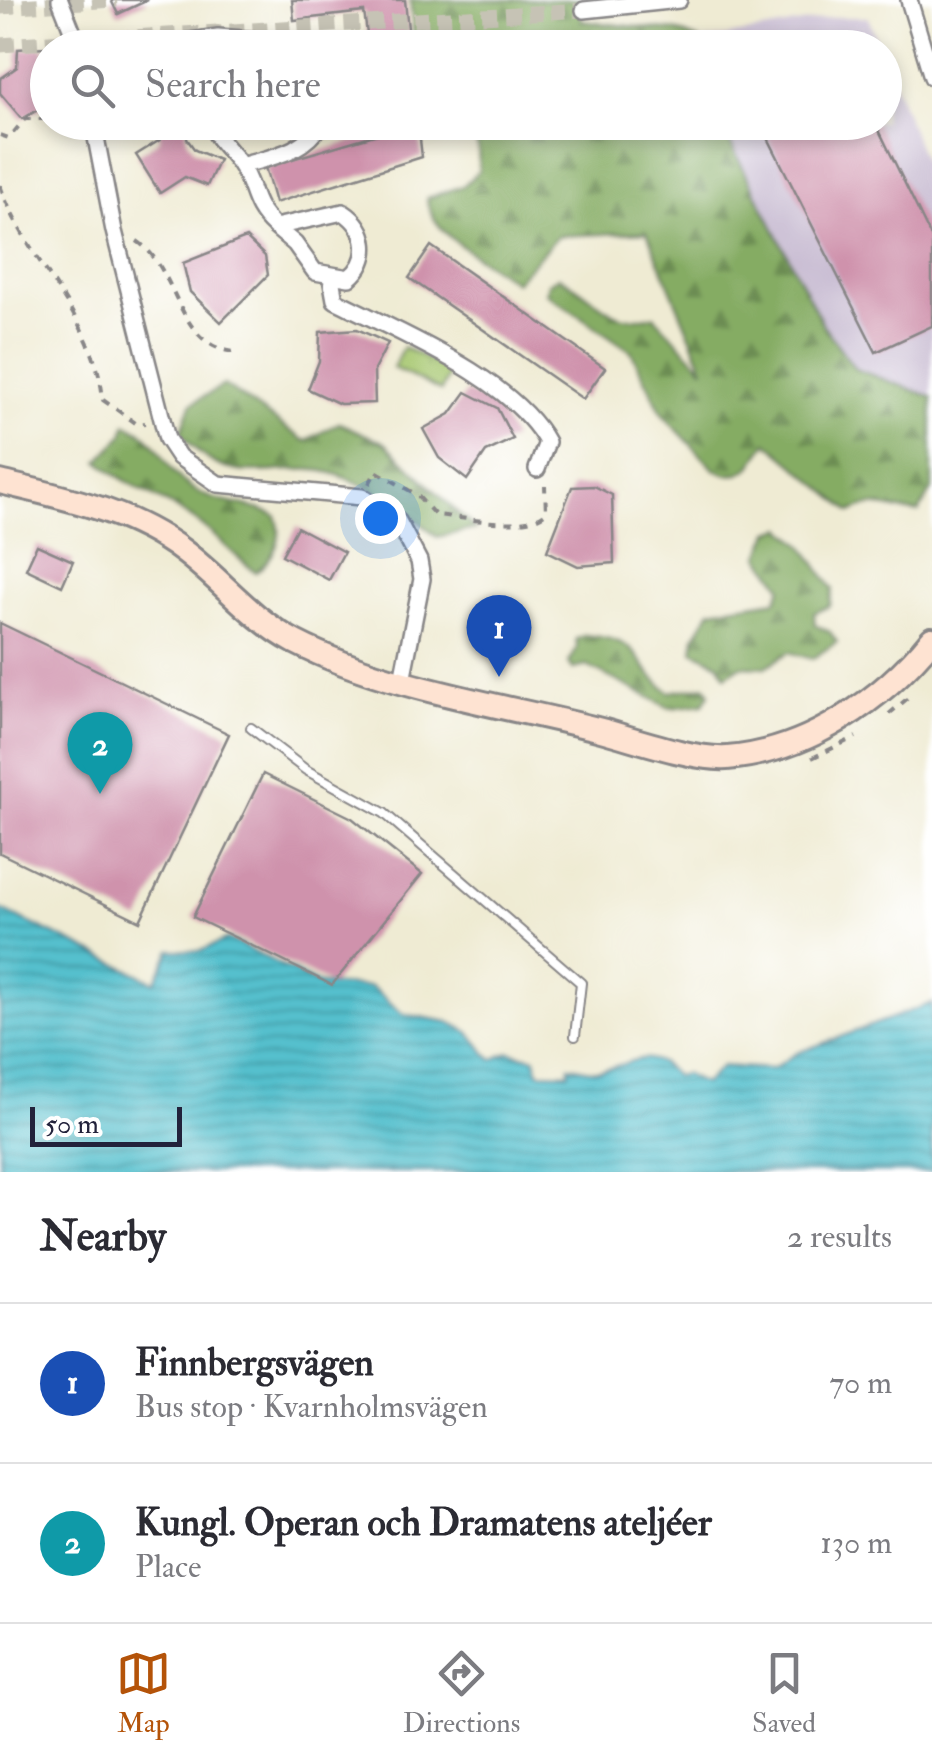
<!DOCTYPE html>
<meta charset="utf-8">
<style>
body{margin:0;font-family:"IM FELL Double Pica",serif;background:#f2f2f3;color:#2b2b33}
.scale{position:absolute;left:30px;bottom:25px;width:152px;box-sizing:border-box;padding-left:10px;border:5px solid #22223b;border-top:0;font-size:28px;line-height:35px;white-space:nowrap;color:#22223b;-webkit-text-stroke:8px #fff;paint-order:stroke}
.you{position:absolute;left:380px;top:518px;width:35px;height:35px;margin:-25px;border:8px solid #fff;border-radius:50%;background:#1a73e8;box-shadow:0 0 0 15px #1a73e833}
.badge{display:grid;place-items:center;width:65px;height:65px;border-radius:50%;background:#b45309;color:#fff;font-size:32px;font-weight:700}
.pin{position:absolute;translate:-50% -82px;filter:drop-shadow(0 2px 5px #0008)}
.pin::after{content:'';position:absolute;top:52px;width:35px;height:30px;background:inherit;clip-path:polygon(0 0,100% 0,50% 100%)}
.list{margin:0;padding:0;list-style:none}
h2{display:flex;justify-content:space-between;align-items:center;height:130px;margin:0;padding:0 40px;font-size:42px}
h2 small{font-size:32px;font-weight:400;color:#7c7c81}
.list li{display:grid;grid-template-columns:65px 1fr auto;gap:30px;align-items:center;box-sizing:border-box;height:160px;padding:0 40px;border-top:2px solid #e1e1e2}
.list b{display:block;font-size:38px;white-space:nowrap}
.list p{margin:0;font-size:32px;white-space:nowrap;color:#7c7c81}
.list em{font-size:32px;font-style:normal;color:#7c7c81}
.icon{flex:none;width:55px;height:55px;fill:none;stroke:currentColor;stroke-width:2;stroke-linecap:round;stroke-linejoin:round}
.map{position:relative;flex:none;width:932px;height:1172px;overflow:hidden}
.search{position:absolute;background:#fff;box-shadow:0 5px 15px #0003;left:30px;right:30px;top:30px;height:110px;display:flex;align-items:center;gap:25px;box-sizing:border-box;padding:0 35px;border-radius:55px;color:#7c7c81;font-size:38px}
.sheet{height:450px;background:#fff}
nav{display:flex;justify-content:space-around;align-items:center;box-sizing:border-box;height:140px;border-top:2px solid #e1e1e2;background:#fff;font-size:28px;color:#7c7c81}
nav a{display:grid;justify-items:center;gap:5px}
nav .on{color:#b45309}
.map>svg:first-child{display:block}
</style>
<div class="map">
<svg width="932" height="1172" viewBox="0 0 932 1172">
<defs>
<pattern id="grass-tufts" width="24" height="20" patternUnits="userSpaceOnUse" patternTransform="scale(2.5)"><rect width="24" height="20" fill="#a7c871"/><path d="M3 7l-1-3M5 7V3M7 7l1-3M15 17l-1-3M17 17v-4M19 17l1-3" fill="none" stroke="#8fac63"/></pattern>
<pattern id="forest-firs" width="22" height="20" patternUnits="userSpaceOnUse" patternTransform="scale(2.5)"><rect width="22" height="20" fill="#85ac63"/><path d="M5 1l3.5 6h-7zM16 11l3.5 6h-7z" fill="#6c8c53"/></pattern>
<pattern id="water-rules" width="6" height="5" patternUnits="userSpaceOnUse" patternTransform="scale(2.5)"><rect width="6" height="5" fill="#54c0cd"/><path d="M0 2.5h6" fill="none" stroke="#459ca8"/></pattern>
</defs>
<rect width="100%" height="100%" fill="#fff"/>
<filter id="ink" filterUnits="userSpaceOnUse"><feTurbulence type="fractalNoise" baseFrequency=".01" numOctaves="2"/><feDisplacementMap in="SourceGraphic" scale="20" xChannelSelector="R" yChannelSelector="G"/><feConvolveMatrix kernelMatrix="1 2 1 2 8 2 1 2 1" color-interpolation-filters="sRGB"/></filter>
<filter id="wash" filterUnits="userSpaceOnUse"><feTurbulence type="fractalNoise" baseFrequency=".0048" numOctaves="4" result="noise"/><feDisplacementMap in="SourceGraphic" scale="40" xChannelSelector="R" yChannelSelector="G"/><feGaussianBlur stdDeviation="2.25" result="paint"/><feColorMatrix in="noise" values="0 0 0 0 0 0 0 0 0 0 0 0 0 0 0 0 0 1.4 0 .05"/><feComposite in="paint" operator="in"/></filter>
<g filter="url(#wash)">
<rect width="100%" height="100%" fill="#efebd3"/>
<path fill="#cbbfd4" d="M836 17H868L880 47 696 48 700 41Z
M885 59 932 183V397L855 369 823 325 720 123 884 122Z"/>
<path fill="url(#grass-tufts)" stroke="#647556" stroke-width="2.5" d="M403 347 451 370 441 391 393 368Z"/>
<path fill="url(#forest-firs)" stroke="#54674f" stroke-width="2.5" d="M410 0H578L582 21 675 31 700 41 696 48 415 47Z
M467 123H720L823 325 855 369 932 397V490L919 512C893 512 876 498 851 512L767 442 751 467 739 474 727 475 714 469 663 415 631 351 546 293 548 283 559 277C599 296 606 326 654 316L704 369 647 232 558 236 515 282C488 262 429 235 427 198L463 186 479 171 478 147Z
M224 385 305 441 339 423 385 443 475 529 437 537C409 513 374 488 338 475 282 456 228 500 181 432L191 404Z
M126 424C165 440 160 468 193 489 218 506 250 502 276 516 285 539 274 557 256 572 235 558 221 539 201 525 169 500 129 489 99 461L123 435Z
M783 528 803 545 833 589 830 606 814 613 815 625 830 632 837 642 812 659 789 652 766 667 741 666 726 676 718 663 693 651 695 636 711 610 776 600 782 587 760 556 770 532Z
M585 635C650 641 629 663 670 692L706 686 710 694 703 704 670 708 587 666 573 669 569 663 577 648 576 639Z"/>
<path fill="url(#water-rules)" stroke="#3b7184" stroke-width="2.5" d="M0 909 155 982 171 950 201 951 228 939 319 984 371 987 403 1014 449 1022 469 1032 492 1060 510 1052 535 1058 539 1072 569 1073V1066C579 1067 591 1072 601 1070 633 1064 649 1045 675 1076L684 1074 704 1084 722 1066 772 1069 797 1053 932 1003V1172H0Z"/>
<g id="blocks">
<path fill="#cf92ac" d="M111 0H148L118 14Z
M292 0H405L410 48H369L364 12 294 20Z
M44 47 48 104 22 119 0 93V79L17 67 18 49Z
M157 122H187V139L195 150 219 160 207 186 185 177 160 193 136 155 160 140Z
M380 122H418L422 157 275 203 265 167 381 133Z
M760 122H875L932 239V326L876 352Z
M246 238 265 256 268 275 221 322 190 292 183 263Z
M431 246 605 368 583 399 409 278Z
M357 329 388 343 374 370 375 403 340 404 308 389 319 361 320 332Z
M466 392 497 408 513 439 486 452 467 480 439 458 423 429 450 414Z
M594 486 612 495 614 563 578 566 547 551 572 487Z
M297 527 344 552 329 580 282 555Z
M37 545 73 561 62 586 26 569Z
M0 623 229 734 140 921 0 853Z
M263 774 352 818 422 874 332 985 193 917Z"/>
</g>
</g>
<g filter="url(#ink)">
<use href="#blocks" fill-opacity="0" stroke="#888687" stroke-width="2.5"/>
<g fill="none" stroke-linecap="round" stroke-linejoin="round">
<path stroke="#c6c3b5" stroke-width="15" stroke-dasharray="15 8" stroke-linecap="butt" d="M0 7 117 0
M0 45 584 10"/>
<defs>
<path id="lane" d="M251 728 306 770 384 813 581 983 575 1036"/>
<path id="street" d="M60 0 79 48
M909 0 932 77
M584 10 679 0
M164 45 218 37 296 43 305 48
M130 48 149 42 167 48
M93 122 114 231 167 439 179 457 218 484 362 497 398 521 419 561 422 579 402 680
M210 122C216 139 229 149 239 163 256 188 249 203 275 227
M241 166C274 156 303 153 322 122
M343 212C369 229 372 260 349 278L315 272 295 244 275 227Z
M331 278 335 300C400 333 512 378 547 442L537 469"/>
<path id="secondary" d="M0 482C65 498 129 510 183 551 223 581 250 618 295 642 384 688 503 705 601 730 635 739 693 760 727 758 807 752 883 700 932 639"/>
</defs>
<use href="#lane" stroke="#888687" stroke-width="12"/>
<use href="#street" stroke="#888687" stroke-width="20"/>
<use href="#secondary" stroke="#888687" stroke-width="28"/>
<path stroke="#888687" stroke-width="4" stroke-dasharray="8 8" stroke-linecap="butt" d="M0 135 9 138 25 119H48
M0 185C26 262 96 317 103 400L137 424 145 423
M137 241C180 270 176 350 238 352
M369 484 376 471 417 495 435 515C463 517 523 532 546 513L545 486
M889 714 908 698
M812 758 856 737"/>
<use href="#lane" stroke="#fff" stroke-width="8"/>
<use href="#street" stroke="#fff" stroke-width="15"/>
<use href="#secondary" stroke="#fee3d2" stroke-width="22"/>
</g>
</g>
</svg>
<div class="scale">50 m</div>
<div class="you"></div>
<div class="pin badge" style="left:499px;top:677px;background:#1a4fb4">1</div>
<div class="pin badge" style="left:100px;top:794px;background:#0f9aa8">2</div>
<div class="search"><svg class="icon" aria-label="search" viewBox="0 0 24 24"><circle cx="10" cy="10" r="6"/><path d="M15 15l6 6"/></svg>Search here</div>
</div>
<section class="sheet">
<h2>Nearby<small>2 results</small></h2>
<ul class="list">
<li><span class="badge" style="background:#1a4fb4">1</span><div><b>Finnbergsvägen</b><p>Bus stop · Kvarnholmsvägen</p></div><em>70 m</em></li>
<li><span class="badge" style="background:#0f9aa8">2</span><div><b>Kungl. Operan och Dramatens ateljéer</b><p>Place</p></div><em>130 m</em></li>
</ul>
</section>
<nav>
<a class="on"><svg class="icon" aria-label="map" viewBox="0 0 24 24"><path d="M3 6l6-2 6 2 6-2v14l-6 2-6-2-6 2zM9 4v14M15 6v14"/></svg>Map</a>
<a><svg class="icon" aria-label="directions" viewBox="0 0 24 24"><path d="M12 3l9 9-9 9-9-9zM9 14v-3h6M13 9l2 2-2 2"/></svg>Directions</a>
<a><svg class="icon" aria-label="saved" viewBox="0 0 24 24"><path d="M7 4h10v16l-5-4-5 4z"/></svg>Saved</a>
</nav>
